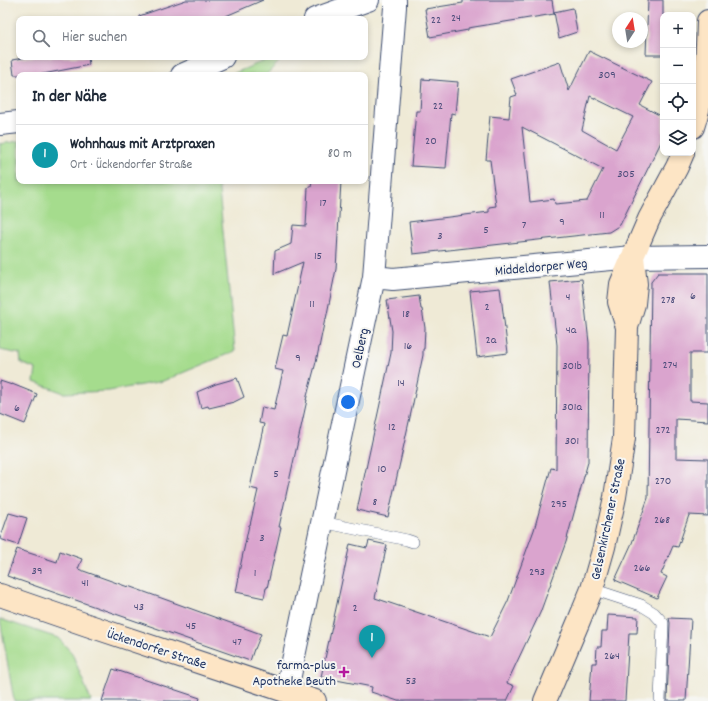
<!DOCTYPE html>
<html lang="de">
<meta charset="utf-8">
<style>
body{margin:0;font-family:Dekko,sans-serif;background:#f6f6f7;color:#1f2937}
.controls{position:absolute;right:12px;top:12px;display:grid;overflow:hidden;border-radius:8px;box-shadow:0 2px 6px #0003}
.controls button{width:36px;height:36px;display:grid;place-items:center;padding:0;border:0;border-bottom:1px solid #e0e1e3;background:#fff;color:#1f2937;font:20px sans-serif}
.compass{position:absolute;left:612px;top:12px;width:36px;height:36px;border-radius:50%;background:#fff;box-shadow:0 2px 6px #0003;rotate:12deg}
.you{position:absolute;left:348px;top:402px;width:14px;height:14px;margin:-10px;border:3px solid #fff;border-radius:50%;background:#1a73e8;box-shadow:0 0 0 6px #1a73e833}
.badge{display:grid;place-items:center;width:26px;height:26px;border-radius:50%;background:#d93025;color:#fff;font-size:13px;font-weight:700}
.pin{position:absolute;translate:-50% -33px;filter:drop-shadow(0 1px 2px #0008)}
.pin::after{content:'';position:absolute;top:21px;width:14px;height:12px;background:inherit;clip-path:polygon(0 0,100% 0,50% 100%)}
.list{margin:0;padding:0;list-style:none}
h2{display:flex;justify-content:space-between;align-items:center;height:52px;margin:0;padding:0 16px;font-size:17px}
h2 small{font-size:13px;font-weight:400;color:#747a83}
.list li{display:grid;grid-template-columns:26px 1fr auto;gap:12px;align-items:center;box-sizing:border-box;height:60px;padding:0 16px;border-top:1px solid #e0e1e3}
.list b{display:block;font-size:15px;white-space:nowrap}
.list p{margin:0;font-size:13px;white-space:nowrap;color:#747a83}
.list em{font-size:13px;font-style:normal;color:#747a83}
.icon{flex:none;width:22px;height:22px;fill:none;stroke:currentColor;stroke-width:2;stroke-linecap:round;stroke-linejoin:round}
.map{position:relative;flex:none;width:708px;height:701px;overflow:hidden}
.search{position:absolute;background:#fff;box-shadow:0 2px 6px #0003;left:16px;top:16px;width:352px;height:44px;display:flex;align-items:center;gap:10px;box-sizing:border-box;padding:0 14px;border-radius:8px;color:#747a83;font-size:15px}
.panel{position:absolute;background:#fff;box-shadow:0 2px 6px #0003;left:16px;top:72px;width:352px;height:112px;border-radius:8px}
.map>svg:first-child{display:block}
</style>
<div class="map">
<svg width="708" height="701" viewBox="0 0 708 701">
<rect width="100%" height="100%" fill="#f6f6f2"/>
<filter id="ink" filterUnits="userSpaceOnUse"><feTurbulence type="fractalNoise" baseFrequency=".025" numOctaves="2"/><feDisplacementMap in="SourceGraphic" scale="8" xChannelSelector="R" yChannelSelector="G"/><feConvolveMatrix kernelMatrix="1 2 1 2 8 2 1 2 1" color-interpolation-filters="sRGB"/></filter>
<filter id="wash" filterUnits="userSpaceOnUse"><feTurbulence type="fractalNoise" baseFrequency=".012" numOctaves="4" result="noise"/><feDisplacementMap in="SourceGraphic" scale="16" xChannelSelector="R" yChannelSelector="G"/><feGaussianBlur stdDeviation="0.9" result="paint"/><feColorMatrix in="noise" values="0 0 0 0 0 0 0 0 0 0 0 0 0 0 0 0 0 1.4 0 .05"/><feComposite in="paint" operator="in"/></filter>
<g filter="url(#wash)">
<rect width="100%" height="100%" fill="#efead6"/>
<path fill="#a5dc8d" stroke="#608676" d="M273 57H284L266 75H230Z
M19 141V181H218L235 351 163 381 109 391 64 393 34 382 36 369 21 363 20 354 0 350V144Z
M0 619 58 638 72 653 91 701H14Z"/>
<g id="blocks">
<path fill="#daa4ce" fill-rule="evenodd" d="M186 0H263L219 19H139V16Z
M463 0H552L554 14 468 28V30L430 37 425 9 463 3Z
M648 0H663V55H646Z
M573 8 577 32 559 38 554 12Z
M589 51 652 82 640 105 663 117V138L620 225 609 232 413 254 409 222 489 212V207L496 206 490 160H486L490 116 509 118 511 97 517 95 511 79 560 62 569 91ZM590 96 633 117 616 149 582 130ZM522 127 603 169 587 201 555 204 554 199 530 202Z
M29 57H88L89 65 38 75H14L12 60Z
M422 79 458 82 455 114 451 113 446 168 411 166 416 111H420Z
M312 181H341L336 269 326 319H325L316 362 306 400H307L279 527H281L267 588H266L264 598 236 592 239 577H238L249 525H250L258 490 250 488 264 424 259 423 262 407 274 410 283 371 275 369 283 335 287 336 303 262 274 274 275 251 291 244 293 225 306 226 308 187H311Z
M658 273H708V353H690V401L708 402V421L676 419V458L708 459V516L689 515 678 547 673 546 661 574 667 577 657 598 615 580 632 543 648 498 651 282Z
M582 279 589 343 588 462 566 542 540 613 507 683 514 686 507 701H398L371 692 372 687 321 677 350 544 367 548 369 541 387 545 375 598 490 637 508 601 534 530 551 468 556 469 557 345 550 282Z
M500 288 508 353 477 357 470 291Z
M419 296 421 309H422L425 328 424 349H423V355L412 408 388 517 357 510 391 353 392 331 387 300Z
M237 378 244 397 234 402 209 408 208 406 201 408 197 392 216 384Z
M0 381 12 385V384L37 394 25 424 0 414Z
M9 513 27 518 18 545 0 539Z
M17 549 57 562 60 551 82 559 78 569 128 587V586L261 634 255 649H254L250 661 7 576Z
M608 615 638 617 637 633H629L625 701H589L592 663H596L597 647H601L602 631H607Z
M669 618 691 619 686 701H667L670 623Z
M113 669 200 698 199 701H102Z"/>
</g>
</g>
<g filter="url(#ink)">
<use href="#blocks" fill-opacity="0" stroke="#3b4b70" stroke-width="1"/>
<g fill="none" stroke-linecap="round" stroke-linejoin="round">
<defs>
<path id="lane" d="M322 522 407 540 413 542
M592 589 641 605 654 613 663 623 660 701"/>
<path id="street" d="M315 19 368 0
M182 75 223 57
M0 124 19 122
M374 277 393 279 633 257 708 256
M286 691 290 675 374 277 395 7V0"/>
<path id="secondary" d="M693 127C705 92 707 57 708 21
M627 327 619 302 621 284 649 219 677 167 683 153
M0 595 87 625 315 701
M545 701 578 623 592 589 604 547 615 497 624 438 627 327 634 304 636 284 633 257"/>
</defs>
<use href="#lane" stroke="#3b4b70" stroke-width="12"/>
<use href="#street" stroke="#3b4b70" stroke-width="24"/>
<use href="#secondary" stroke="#3b4b70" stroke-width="24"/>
<use href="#lane" stroke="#fff" stroke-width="11"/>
<use href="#street" stroke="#fff" stroke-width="22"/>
<use href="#secondary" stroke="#fde5c5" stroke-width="22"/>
</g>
</g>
<path fill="#b5179e" stroke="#f6f6f2" stroke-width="1.5" d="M342 666h4v4h4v4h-4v4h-4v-4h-4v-4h4z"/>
<g text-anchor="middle" stroke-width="4" stroke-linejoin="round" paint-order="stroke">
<g font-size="12" fill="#4b4c7a">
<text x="456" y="21">24</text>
<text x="436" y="23">22</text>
<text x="607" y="78">309</text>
<text x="438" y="109">22</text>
<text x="431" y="144">20</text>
<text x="626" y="177">305</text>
<text x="323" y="206">17</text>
<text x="602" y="218">11</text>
<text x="562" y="225">9</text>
<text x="524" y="228">7</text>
<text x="486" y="233">5</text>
<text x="440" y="239">3</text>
<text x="318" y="259">15</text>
<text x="693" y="299">6</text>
<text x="568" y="300">4</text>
<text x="668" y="303">278</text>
<text x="312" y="307">11</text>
<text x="487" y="310">2</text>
<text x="406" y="317">18</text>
<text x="571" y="333">4a</text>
<text x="491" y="343">2a</text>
<text x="408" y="349">16</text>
<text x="298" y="361">9</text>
<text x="670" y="368">274</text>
<text x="572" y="369">301b</text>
<text x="401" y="386">14</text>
<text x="572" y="410">301a</text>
<text x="17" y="411">6</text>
<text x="392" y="430">12</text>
<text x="663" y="433">272</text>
<text x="572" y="444">301</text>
<text x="382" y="472">10</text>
<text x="276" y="477">5</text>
<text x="663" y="484">270</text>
<text x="375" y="505">8</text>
<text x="559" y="507">295</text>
<text x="662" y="523">268</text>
<text x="262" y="541">3</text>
<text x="642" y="571">266</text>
<text x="37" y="574">39</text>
<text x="537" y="575">293</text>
<text x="255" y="576">1</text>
<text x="85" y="586">41</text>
<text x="139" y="610">43</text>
<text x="355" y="611">2</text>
<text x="191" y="629">45</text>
<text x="237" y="645">47</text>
<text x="612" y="659">264</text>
<text x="411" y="684">53</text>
</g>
<g font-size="14" fill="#1b2f5e" stroke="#f6f6f2">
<text transform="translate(541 266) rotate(-5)" y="5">Middeldorper Weg</text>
<text transform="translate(359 348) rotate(-78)" y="5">Oelberg</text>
<text transform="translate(607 519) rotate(-78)" y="5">Gelsenkirchener Straße</text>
<text transform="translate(157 648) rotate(18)" y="5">Ückendorfer Straße</text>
</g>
<g font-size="14" fill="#1b2f5e" stroke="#f6f6f2" text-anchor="end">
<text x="336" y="669">farma-plus<tspan x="336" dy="16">Apotheke Beuth</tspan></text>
</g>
</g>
</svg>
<div class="controls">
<button>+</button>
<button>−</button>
<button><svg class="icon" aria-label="locate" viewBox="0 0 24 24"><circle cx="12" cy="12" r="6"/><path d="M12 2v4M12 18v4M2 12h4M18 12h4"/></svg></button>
<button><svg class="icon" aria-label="layers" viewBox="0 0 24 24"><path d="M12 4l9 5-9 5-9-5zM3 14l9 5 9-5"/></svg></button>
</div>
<svg class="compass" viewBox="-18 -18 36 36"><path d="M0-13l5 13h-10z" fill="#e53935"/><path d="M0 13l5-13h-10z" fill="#747a83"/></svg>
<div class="you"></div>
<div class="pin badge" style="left:372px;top:658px;background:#0f9aa8">1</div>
<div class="search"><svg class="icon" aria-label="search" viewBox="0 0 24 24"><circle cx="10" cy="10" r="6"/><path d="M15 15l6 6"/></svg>Hier suchen</div>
<section class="panel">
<h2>In der Nähe<small></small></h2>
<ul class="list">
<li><span class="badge" style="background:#0f9aa8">1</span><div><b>Wohnhaus mit Arztpraxen</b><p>Ort · Ückendorfer Straße</p></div><em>80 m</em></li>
</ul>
</section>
</div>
